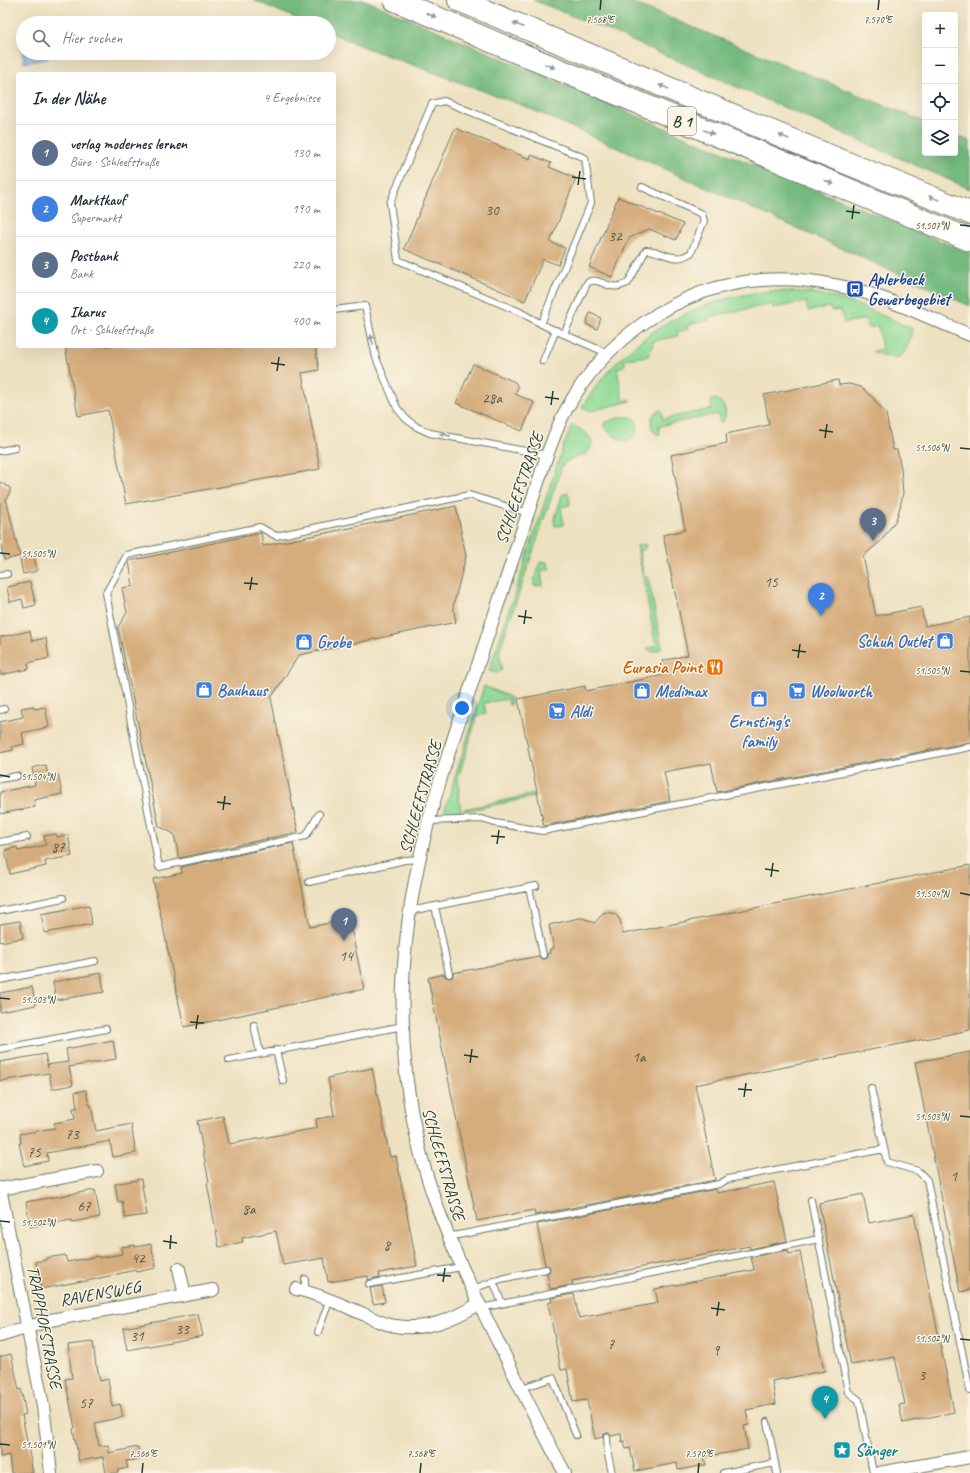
<!DOCTYPE html>
<html lang="de">
<meta charset="utf-8">
<style>
body{margin:0;font-family:Caveat,sans-serif;background:#f2f2f3;color:#1f2937}
.controls{position:absolute;right:12px;top:12px;display:grid;overflow:hidden;border-radius:4px;box-shadow:0 4px 16px #0002}
.controls button{width:36px;height:36px;display:grid;place-items:center;padding:0;border:0;border-bottom:1px solid #e0e1e3;background:#fff;color:#1f2937;font:20px sans-serif}
.you{position:absolute;left:462px;top:708px;width:14px;height:14px;margin:-10px;border:3px solid #fff;border-radius:50%;background:#1a73e8;box-shadow:0 0 0 6px #1a73e833}
.badge{display:grid;place-items:center;width:26px;height:26px;border-radius:50%;background:#0b8043;color:#fff;font-size:13px;font-weight:700}
.pin{position:absolute;translate:-50% -33px;filter:drop-shadow(0 1px 2px #0008)}
.pin::after{content:'';position:absolute;top:21px;width:14px;height:12px;background:inherit;clip-path:polygon(0 0,100% 0,50% 100%)}
.list{margin:0;padding:0;list-style:none}
h2{display:flex;justify-content:space-between;align-items:center;height:52px;margin:0;padding:0 16px;font-size:17px}
h2 small{font-size:13px;font-weight:400;color:#747a83}
.list li{display:grid;grid-template-columns:26px 1fr auto;gap:12px;align-items:center;box-sizing:border-box;height:56px;padding:0 16px;border-top:1px solid #e0e1e3}
.list b{display:block;font-size:15px;white-space:nowrap}
.list p{margin:0;font-size:13px;white-space:nowrap;color:#747a83}
.list em{font-size:13px;font-style:normal;color:#747a83}
.icon{flex:none;width:22px;height:22px;fill:none;stroke:currentColor;stroke-width:2;stroke-linecap:round;stroke-linejoin:round}
.map{position:relative;flex:none;width:970px;height:1473px;overflow:hidden}
.search{position:absolute;background:#fff;box-shadow:0 4px 16px #0002;left:16px;top:16px;width:320px;height:44px;display:flex;align-items:center;gap:10px;box-sizing:border-box;padding:0 14px;border-radius:22px;color:#747a83;font-size:15px}
.panel{position:absolute;background:#fff;box-shadow:0 4px 16px #0002;left:16px;top:72px;width:320px;height:276px;border-radius:4px}
.map>svg:first-child{display:block}
</style>
<div class="map">
<svg width="970" height="1473" viewBox="0 0 970 1473">
<rect width="100%" height="100%" fill="#fcf5e5"/>
<filter id="ink" filterUnits="userSpaceOnUse"><feTurbulence type="fractalNoise" baseFrequency=".025" numOctaves="2"/><feDisplacementMap in="SourceGraphic" scale="8" xChannelSelector="R" yChannelSelector="G"/><feConvolveMatrix kernelMatrix="1 2 1 2 8 2 1 2 1" color-interpolation-filters="sRGB"/></filter>
<filter id="wash" filterUnits="userSpaceOnUse"><feTurbulence type="fractalNoise" baseFrequency=".012" numOctaves="4" result="noise"/><feDisplacementMap in="SourceGraphic" scale="16" xChannelSelector="R" yChannelSelector="G"/><feGaussianBlur stdDeviation="0.9" result="paint"/><feColorMatrix in="noise" values="0 0 0 0 0 0 0 0 0 0 0 0 0 0 0 0 0 1.4 0 .05"/><feComposite in="paint" operator="in"/></filter>
<g filter="url(#wash)">
<rect width="100%" height="100%" fill="#eee1c1"/>
<path fill="#90da96" stroke="#588c65" d="M771 291C791 291 812 292 832 297 860 304 887 318 913 329 904 358 904 363 873 352V351L882 349 878 326 868 328 866 319 844 323 841 310 831 311 830 307 808 311 806 302 773 308 772 304 708 317 709 320 687 325 688 329 677 332 678 336 654 341 648 356 626 359 624 366 617 368 623 401 630 399 631 401 591 411 582 407C625 338 689 299 771 291Z
M716 399C726 404 728 414 722 423H720L718 414 659 426 660 435C648 433 648 413 661 410L663 419 712 409 711 400Z
M621 417H631L635 419C640 428 637 437 627 441 618 441 608 433 604 426L606 422Z
M572 425C584 431 601 440 586 454 577 457 568 458 562 466L499 652 502 670 497 673 489 671 563 447Z
M567 493 569 496 570 505 561 507 564 525 555 526 554 521 562 495Z
M645 544 646 548 639 551 644 577H648L662 647 659 650 652 652 647 648 656 646 637 546Z
M543 561 547 562 550 569 541 571 543 585 534 586V580L540 562Z
M484 686 510 697 511 705H509L507 699 484 703 486 713 477 716 458 779 460 790 458 791 461 812 451 814 444 812Z
M534 794V797L464 811V809Z"/>
<path fill="#74ba7f" stroke="#4a7c5a" d="M253 0H365L698 142 970 253V306L524 106 361 46 329 32V23H307Z
M533 0H626L925 122V153H955V135L970 141V189L607 30Z"/>
<path fill="#70a9e0" stroke="#48738a" d="M20 39H23V53H47L48 59 24 63Z"/>
<g id="blocks">
<path fill="#d5ac7c" d="M455 128 530 159 531 155 551 163 549 167 576 178 550 242 565 248 558 265 543 259 525 301 404 249Z
M618 197 683 224 676 240 649 229 629 238 612 277 589 267Z
M590 313 601 318 597 329 586 324Z
M65 346H315L319 370 302 373 320 469 126 504 108 410 78 416Z
M473 364 515 382 518 387 515 394 534 402 522 431 456 403Z
M838 380 839 385 849 384 861 387 872 397 886 414 893 450H897L901 468 903 494 900 507 896 520 881 541 863 556 876 616 921 607 925 626 970 617V742L717 792 711 763 664 772 670 801 544 826 518 699 585 686 586 691 664 675 662 661 688 655 663 535 685 530 671 455 727 443 726 434 769 425 764 395Z
M0 482 10 488V492L6 499 20 556 4 560 0 541Z
M456 506 466 556 453 607 456 622 299 655 271 698 298 832 179 858 174 834 159 826 118 627 127 613 122 588 133 586 129 561 261 533 263 546Z
M34 556 37 571 23 574 20 559Z
M30 582 36 605 24 608 22 599 10 602 7 587Z
M30 631 32 641 46 638 49 658 28 663 29 669 0 675V637Z
M33 706 34 709 45 707 49 727 22 733 24 744 12 747 13 750 0 753V722L23 717 21 708Z
M46 765 48 776 58 774 62 794 34 800 35 807 0 814V792L35 785 32 768Z
M56 834 57 837 68 835 72 856 45 861 46 866 10 874 5 850 17 847 18 851 46 845 44 836Z
M293 843 310 927 349 919 364 989 184 1027 153 879 182 873 181 867Z
M970 865V1030L695 1085 715 1180 535 1215 534 1210 477 1221 428 978 444 974 446 977 450 978 453 976V973L539 956 541 959H544L547 957V954L550 953V949L554 948 549 925 579 918H583L595 923 603 913 607 912 615 914 620 920 623 934Z
M89 905 92 924 45 933 41 914Z
M20 921 23 938 0 942V924Z
M101 973 104 992 56 1000 53 982Z
M32 987 36 1005 0 1012V993Z
M113 1040 116 1059 69 1067 73 1085 52 1089 49 1073 0 1081V1062L45 1054 48 1068 47 1065 68 1062 66 1049Z
M970 1052V1290L960 1292 915 1062Z
M372 1068 390 1157 396 1156 417 1266 379 1273 380 1277 368 1280V1276L328 1282 324 1258 283 1265 276 1231 242 1238 243 1242 219 1247 207 1183 209 1182 197 1121 223 1116 229 1144 317 1128 316 1119 334 1116 328 1078Z
M86 1090 89 1105H91L96 1131 131 1124 136 1153 113 1157 110 1141 47 1153 48 1161 24 1166 19 1143H21L20 1134 55 1128 54 1123 75 1119 73 1108H77L75 1092Z
M141 1179 147 1215 125 1218 122 1201 118 1202 115 1184Z
M774 1182 787 1241 750 1249 749 1246 572 1281 573 1285 550 1289 547 1273 549 1272 550 1268 549 1266 545 1265 537 1224 716 1189 717 1193Z
M95 1190 100 1217 72 1222V1220L30 1227 26 1202Z
M863 1194 869 1223 914 1214 954 1412 903 1423 899 1405 905 1404 895 1357 851 1365 819 1203Z
M151 1244 156 1268 136 1272 135 1270 83 1282 82 1281 41 1289 36 1262 46 1260V1258L65 1255 67 1262 99 1256V1258L122 1254 121 1247 135 1245V1247Z
M788 1250 789 1254 800 1252 824 1371 772 1381 776 1404 746 1410 749 1425 744 1426 748 1449 704 1457 706 1465 678 1470 677 1463 635 1471 630 1448 626 1449 624 1441 622 1442 621 1434 611 1436 609 1433H606L603 1435V1437L595 1439 587 1400 573 1402 567 1369 561 1370 548 1303 552 1302 551 1298 574 1294 579 1318 658 1303 655 1289 754 1270 751 1257Z
M382 1286 385 1302 373 1304 370 1288Z
M198 1314 203 1336 127 1350 123 1328Z
M93 1342 96 1366H97L100 1381 108 1379 112 1406 120 1404 123 1417 95 1423 99 1446 108 1445 109 1453 138 1447 140 1459 126 1461 128 1468 118 1470V1473H106L103 1457 79 1461 73 1429 75 1428 65 1379 72 1378 68 1345Z
M11 1354 19 1390 21 1389 26 1414 22 1415 33 1473H11L9 1455 0 1457V1357Z"/>
</g>
</g>
<g filter="url(#ink)">
<use href="#blocks" fill-opacity="0" stroke="#677665" stroke-width="1"/>
<g fill="none" stroke-linecap="round" stroke-linejoin="round">
<defs>
<path id="lane" d="M334 310 365 306 376 358 397 408 406 419 417 427 430 433 547 455
M541 324 591 203 585 158 444 101 432 104 390 203 398 260 520 312 545 326 607 353
M564 334 587 283C595 277 602 284 612 286 618 288 622 285 628 283L646 250C659 250 671 260 682 257 684 257 688 254 691 253L704 221 702 214 642 187
M543 361 556 330
M0 451 15 448
M0 575 7 574
M0 710 4 709
M0 779 17 776
M319 814 306 836 159 867 106 593 127 555 260 527 276 536 469 495 528 513
M429 821 482 819 495 823 543 831 970 747
M0 842 27 837
M309 882 405 860 419 859
M529 887 543 955
M435 906 449 974
M0 911 63 898
M410 911 536 886
M0 980 95 961
M254 1025 260 1053
M0 1049 106 1029
M276 1050 283 1081
M229 1060 403 1026
M871 1088 887 1162 918 1171 927 1180 970 1391
M811 1200 848 1392 859 1400 873 1473
M448 1237 719 1184 728 1179 884 1149
M493 1281 502 1303
M369 1284 461 1267
M472 1289 501 1279 546 1269
M305 1291V1279
M481 1308 819 1239
M318 1332 330 1299
M522 1388 553 1378 576 1435
M767 1422 777 1473
M607 1437 608 1455 612 1473
M723 1473 775 1463"/>
<path id="street" d="M0 1188 43 1406 51 1473
M0 1189 97 1171
M179 1269 185 1295
M296 1289C319 1294 340 1304 361 1313 372 1318 384 1325 396 1326 427 1331 453 1319 479 1304
M0 1336 51 1320 213 1290
M565 1473C542 1432 522 1390 501 1348 467 1280 434 1213 417 1139 396 1047 399 953 419 861 432 800 453 739 473 680 498 605 522 530 547 455 553 440 558 424 566 410 605 338 679 286 762 280 786 278 811 280 834 285 881 293 926 317 970 335
M879 1473 970 1457"/>
<path id="highway" d="M395 0 526 56 970 240
M459 0 820 152 970 213"/>
</defs>
<use href="#lane" stroke="#677665" stroke-width="8"/>
<use href="#street" stroke="#677665" stroke-width="14"/>
<use href="#highway" stroke="#677665" stroke-width="24"/>
<use href="#lane" stroke="#fff" stroke-width="6"/>
<use href="#street" stroke="#fff" stroke-width="12"/>
<use href="#highway" stroke="#fff" stroke-width="22"/>
</g>
<defs><path id="oneway-solid" d="M-6-.8H1V-3.2L6.5 0L1 3.2V.8H-6Z"/></defs>
<g fill="#8f9e9a">
<use href="#oneway-solid" transform="translate(431 15) rotate(23)"/>
<use href="#oneway-solid" transform="translate(518 25) rotate(-157)"/>
<use href="#oneway-solid" transform="translate(550 66) rotate(23)"/>
<use href="#oneway-solid" transform="translate(664 87) rotate(-157)"/>
<use href="#oneway-solid" transform="translate(709 132) rotate(23)"/>
<use href="#oneway-solid" transform="translate(784 137) rotate(-157)"/>
<use href="#oneway-solid" transform="translate(829 182) rotate(23)"/>
<use href="#oneway-solid" transform="translate(934 198) rotate(-158)"/>
<use href="#oneway-solid" transform="translate(372 340) rotate(-102)"/>
<use href="#oneway-solid" transform="translate(445 435) rotate(-169)"/>
</g>
</g>
<path fill="none" stroke="#1f3d34" stroke-width="1.5" d="M600 10 601 0M878 10 879 0M572 177 586 179M578 185 580 171M846 211 860 213M852 219 854 205M960 225 970 226M271 363 285 365M277 371 279 357M545 397 559 399M551 405 553 391M819 430 833 432M825 438 827 424M960 448 970 449M0 553 10 554M244 583 258 584M250 590 252 577M518 616 532 618M524 624 526 610M792 650 806 652M798 658 800 644M960 671 970 672M0 775 10 777M217 802 231 804M223 810 225 796M491 836 505 837M497 844 499 830M765 869 779 871M771 877 773 863M960 893 970 895M0 998 10 999M190 1022 204 1023M196 1029 198 1015M464 1055 478 1057M470 1063 472 1049M738 1089 752 1090M744 1097 746 1083M960 1116 970 1117M0 1221 10 1222M163 1241 177 1243M170 1249 171 1235M437 1275 451 1276M443 1282 445 1268M711 1308 725 1310M717 1316 719 1302M960 1339 970 1340M0 1444 10 1445M142 1473 143 1463M420 1473 421 1463M698 1473 699 1463"/>
<defs>
<symbol id="bus-square" viewBox="-11 -11 22 22"><rect x="-9" y="-9" width="18" height="18" rx="4" fill="#1a4fb4" stroke="#fcf5e5"/><path d="M-5-6H5V4H4V6H2V4H-2V6H-4V4H-5ZM-3.5-4V0h7V-4ZM-3.5 1.2v1.5H-2V1.2ZM2 1.2v1.5H3.5V1.2Z" fill="#fff"/></symbol>
<symbol id="shop-square" viewBox="-11 -11 22 22"><rect x="-9" y="-9" width="18" height="18" rx="4" fill="#3f7fe0" stroke="#fcf5e5"/><path d="M-5-2.5h2.3a2.7 3.5 0 0 1 5.4 0H5L5.5 6h-11ZM-1.5-2.5h3a1.5 2.3 0 0 0-3 0Z" fill="#fff"/></symbol>
<symbol id="restaurant-square" viewBox="-11 -11 22 22"><rect x="-9" y="-9" width="18" height="18" rx="4" fill="#e8710a" stroke="#fcf5e5"/><path d="M-5-6h1v4h1v-4h1v4h1v-4h1v5L-1.5 .5V6h-2V.5L-5-1ZM5-6V6H3V1.5H1.5Q1.5-4 5-6Z" fill="#fff"/></symbol>
<symbol id="supermarket-square" viewBox="-11 -11 22 22"><rect x="-9" y="-9" width="18" height="18" rx="4" fill="#3f7fe0" stroke="#fcf5e5"/><path d="M-6-5.5h2.5l.6 2H6L4.5 2H-2.5L-4.4-4H-6ZM-1.5 3.2a1.3 1.3 0 1 0 .1 0ZM3 3.2a1.3 1.3 0 1 0 .1 0Z" fill="#fff"/></symbol>
<symbol id="sight-square" viewBox="-11 -11 22 22"><rect x="-9" y="-9" width="18" height="18" rx="4" fill="#0f9aa8" stroke="#fcf5e5"/><path d="M0-6L1.8-2.2L6-1.7L2.9 1.2L3.7 5.4L0 3.3L-3.7 5.4L-2.9 1.2L-6-1.7L-1.8-2.2Z" fill="#fff"/></symbol>
</defs>
<g fill-rule="evenodd">
<use href="#bus-square" x="845" y="279" width="20" height="20"/>
<use href="#shop-square" x="935" y="631" width="20" height="20"/>
<use href="#shop-square" x="294" y="632" width="20" height="20"/>
<use href="#restaurant-square" x="705" y="657" width="20" height="20"/>
<use href="#shop-square" x="194" y="680" width="20" height="20"/>
<use href="#shop-square" x="632" y="681" width="20" height="20"/>
<use href="#supermarket-square" x="787" y="681" width="20" height="20"/>
<use href="#shop-square" x="749" y="689" width="20" height="20"/>
<use href="#supermarket-square" x="547" y="701" width="20" height="20"/>
<use href="#sight-square" x="832" y="1440" width="20" height="20"/>
</g>
<g text-anchor="middle" stroke-width="3" stroke-linejoin="round" paint-order="stroke">
<g font-size="15" fill="#4c5946">
<text x="492" y="215">30</text>
<text x="615" y="241">32</text>
<text x="492" y="403">28a</text>
<text x="771" y="587">15</text>
<text x="58" y="852">87</text>
<text x="346" y="961">14</text>
<text x="639" y="1062">1a</text>
<text x="72" y="1139">73</text>
<text x="34" y="1157">75</text>
<text x="954" y="1181">1</text>
<text x="84" y="1211">67</text>
<text x="249" y="1214">8a</text>
<text x="387" y="1250">8</text>
<text x="138" y="1263">42</text>
<text x="182" y="1334">33</text>
<text x="137" y="1341">31</text>
<text x="611" y="1349">7</text>
<text x="716" y="1355">9</text>
<text x="922" y="1380">3</text>
<text x="86" y="1408">57</text>
</g>
<rect fill="#fcf5e5" stroke="#617469" stroke-width="1" x="668" y="107" width="28" height="28" rx="3"/>
<g font-size="16" font-weight="bold" fill="#1f3d34">
<text x="682" y="127">B 1</text>
</g>
<g font-size="17" font-weight="bold" fill="#164399" stroke="#fcf5e5" text-anchor="start">
<text x="868" y="285">Aplerbeck<tspan x="868" dy="20">Gewerbegebiet</tspan></text>
</g>
<g font-size="17" fill="#1f3d34" stroke="#fcf5e5">
<text transform="translate(519 488) rotate(-71)" y="6">SCHLEEFSTRASSE</text>
<text transform="translate(420 797) rotate(-74)" y="6">SCHLEEFSTRASSE</text>
<text transform="translate(444 1164) rotate(74)" y="6">SCHLEEFSTRASSE</text>
<text transform="translate(100 1293) rotate(-10)" y="6">RAVENSWEG</text>
<text transform="translate(45 1327) rotate(79)" y="6">TRAPPHOFSTRASSE</text>
</g>
<g font-size="17" font-weight="bold" fill="#366cbe" stroke="#fcf5e5" text-anchor="start">
<text x="932" y="647" text-anchor="end">Schuh Outlet</text>
<text x="317" y="648">Grobe</text>
<text x="217" y="696">Bauhaus</text>
<text x="655" y="697">Medimax</text>
<text x="810" y="697">Woolworth</text>
<text x="570" y="717">Aldi</text>
<text x="759" y="727" text-anchor="middle">Ernsting's<tspan x="759" dy="20">family</tspan></text>
</g>
<g font-size="17" font-weight="bold" fill="#c56008" stroke="#fcf5e5" text-anchor="end">
<text x="702" y="673">Eurasia Point</text>
</g>
<g font-size="17" font-weight="bold" fill="#0d838f" stroke="#fcf5e5" text-anchor="start">
<text x="855" y="1456">Sänger</text>
</g>
</g>
<g font-size="10" text-anchor="middle" fill="#1f3d34" stroke="#fcf5e5" stroke-width="3" stroke-linejoin="round" paint-order="stroke">
<text x="600" y="23">7.568°E</text>
<text x="878" y="23">7.570°E</text>
<text x="932" y="229">51.507°N</text>
<text x="932" y="451">51.506°N</text>
<text x="38" y="557">51.505°N</text>
<text x="932" y="674">51.505°N</text>
<text x="38" y="780">51.504°N</text>
<text x="932" y="897">51.504°N</text>
<text x="38" y="1003">51.503°N</text>
<text x="932" y="1120">51.503°N</text>
<text x="38" y="1226">51.502°N</text>
<text x="932" y="1342">51.502°N</text>
<text x="38" y="1448">51.501°N</text>
<text x="143" y="1457">7.566°E</text>
<text x="421" y="1457">7.568°E</text>
<text x="699" y="1457">7.570°E</text>
</g>
</svg>
<div class="controls">
<button>+</button>
<button>−</button>
<button><svg class="icon" aria-label="locate" viewBox="0 0 24 24"><circle cx="12" cy="12" r="6"/><path d="M12 2v4M12 18v4M2 12h4M18 12h4"/></svg></button>
<button><svg class="icon" aria-label="layers" viewBox="0 0 24 24"><path d="M12 4l9 5-9 5-9-5zM3 14l9 5 9-5"/></svg></button>
</div>
<div class="you"></div>
<div class="pin badge" style="left:344px;top:941px;background:#5c6f8a">1</div>
<div class="pin badge" style="left:821px;top:616px;background:#3f7fe0">2</div>
<div class="pin badge" style="left:873px;top:541px;background:#5c6f8a">3</div>
<div class="pin badge" style="left:825px;top:1419px;background:#0f9aa8">4</div>
<div class="search"><svg class="icon" aria-label="search" viewBox="0 0 24 24"><circle cx="10" cy="10" r="6"/><path d="M15 15l6 6"/></svg>Hier suchen</div>
<section class="panel">
<h2>In der Nähe<small>4 Ergebnisse</small></h2>
<ul class="list">
<li><span class="badge" style="background:#5c6f8a">1</span><div><b>verlag modernes lernen</b><p>Büro · Schleefstraße</p></div><em>130 m</em></li>
<li><span class="badge" style="background:#3f7fe0">2</span><div><b>Marktkauf</b><p>Supermarkt</p></div><em>190 m</em></li>
<li><span class="badge" style="background:#5c6f8a">3</span><div><b>Postbank</b><p>Bank</p></div><em>220 m</em></li>
<li><span class="badge" style="background:#0f9aa8">4</span><div><b>Ikarus</b><p>Ort · Schleefstraße</p></div><em>400 m</em></li>
</ul>
</section>
</div>
